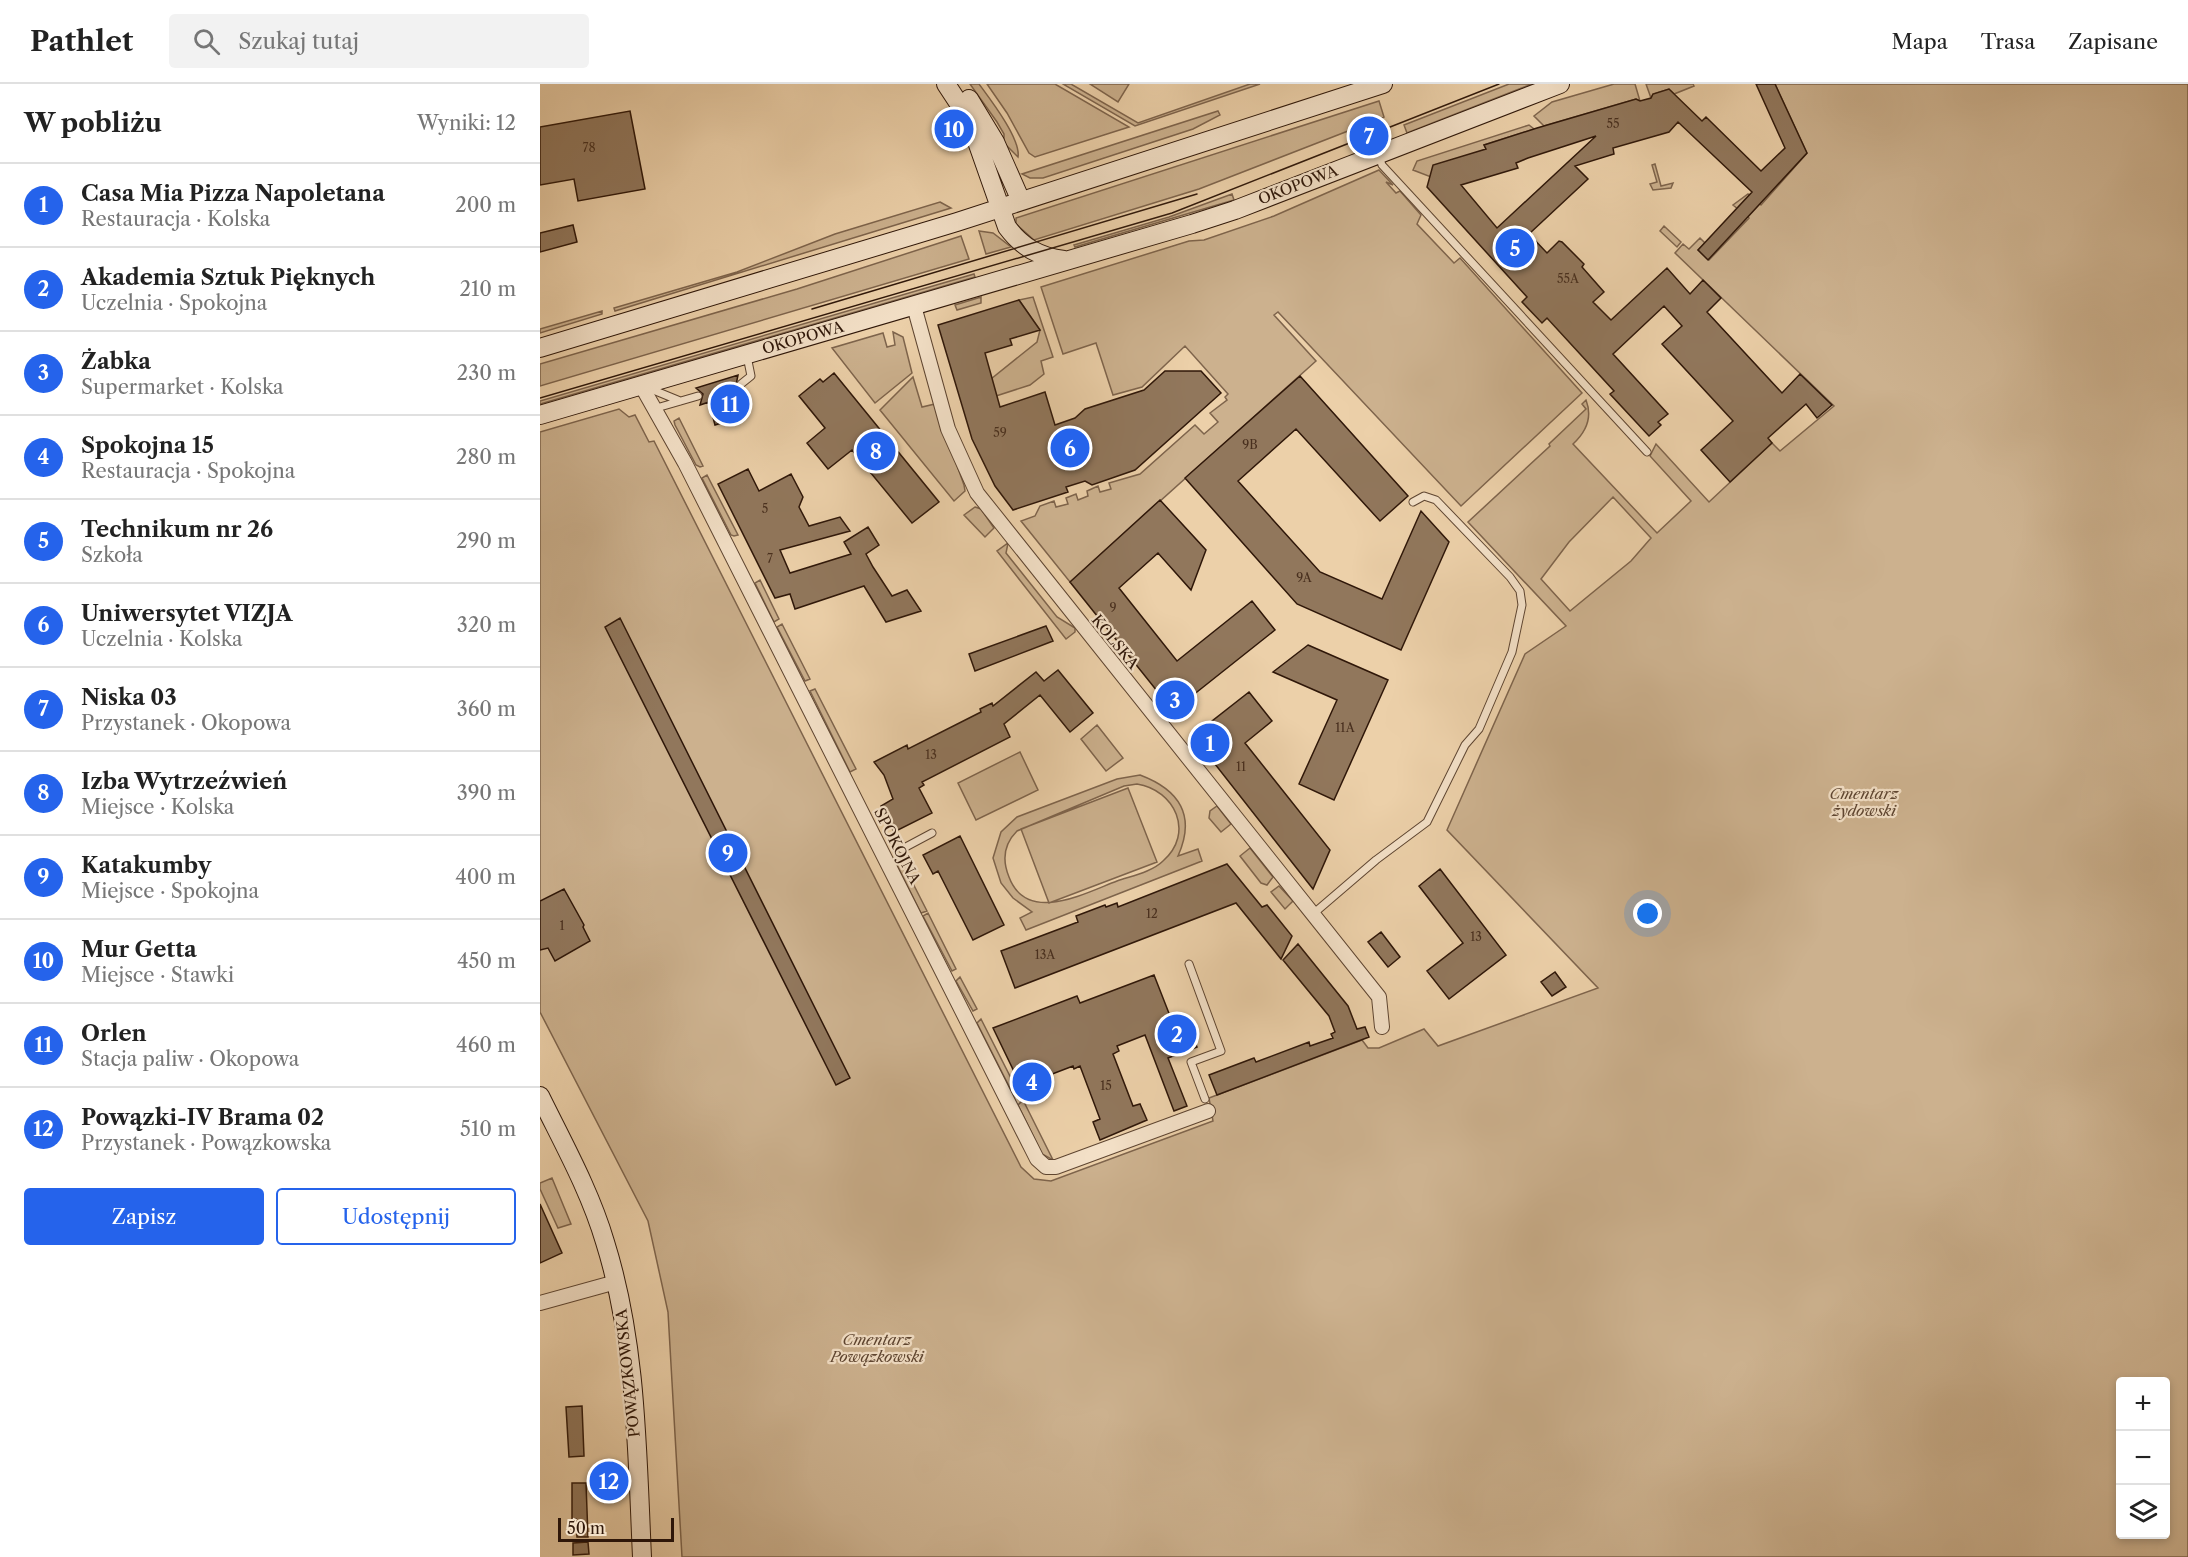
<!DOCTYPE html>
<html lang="pl">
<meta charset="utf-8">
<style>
body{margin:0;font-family:"Libre Caslon Text",serif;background:#f2f2f2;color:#222}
.controls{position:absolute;right:18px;bottom:18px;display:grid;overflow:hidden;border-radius:6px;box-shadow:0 3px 9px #0003}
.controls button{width:54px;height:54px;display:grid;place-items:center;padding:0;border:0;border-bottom:2px solid #e0e0e0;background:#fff;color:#222;font:30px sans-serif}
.scale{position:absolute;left:18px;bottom:15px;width:116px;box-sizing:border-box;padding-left:6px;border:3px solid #2f1709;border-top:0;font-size:16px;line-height:21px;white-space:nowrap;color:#2f1709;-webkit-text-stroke:4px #f3e0c7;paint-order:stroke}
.you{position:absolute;left:1108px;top:830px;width:21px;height:21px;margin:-15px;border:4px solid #fff;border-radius:50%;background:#1a73e8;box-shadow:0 0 0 9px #1a73e833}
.badge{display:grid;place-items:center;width:39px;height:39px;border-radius:50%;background:#2563eb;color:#fff;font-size:20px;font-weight:700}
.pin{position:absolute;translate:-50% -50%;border:3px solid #fff;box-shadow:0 2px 6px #0006}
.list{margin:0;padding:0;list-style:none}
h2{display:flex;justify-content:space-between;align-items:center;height:78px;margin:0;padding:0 24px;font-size:26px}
h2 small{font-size:20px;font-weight:400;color:#767676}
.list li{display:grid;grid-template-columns:39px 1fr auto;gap:18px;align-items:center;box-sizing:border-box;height:84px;padding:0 24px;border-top:2px solid #e0e0e0}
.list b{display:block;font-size:22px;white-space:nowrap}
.list p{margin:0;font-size:20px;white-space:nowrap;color:#767676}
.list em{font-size:20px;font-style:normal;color:#767676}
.actions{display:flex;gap:12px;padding:18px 24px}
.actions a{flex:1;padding:14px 0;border:2px solid #2563eb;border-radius:6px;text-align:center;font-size:21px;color:#2563eb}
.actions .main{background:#2563eb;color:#fff}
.icon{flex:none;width:33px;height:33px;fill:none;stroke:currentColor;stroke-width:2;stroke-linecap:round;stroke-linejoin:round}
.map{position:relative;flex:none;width:1648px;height:1473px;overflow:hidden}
header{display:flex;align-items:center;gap:36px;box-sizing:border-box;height:84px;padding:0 30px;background:#fff;border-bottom:2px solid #e0e0e0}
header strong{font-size:28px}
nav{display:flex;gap:33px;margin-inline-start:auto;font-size:21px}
.search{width:420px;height:54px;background:#f2f2f2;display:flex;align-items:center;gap:15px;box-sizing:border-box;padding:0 21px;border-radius:6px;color:#767676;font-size:22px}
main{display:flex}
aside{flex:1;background:#fff}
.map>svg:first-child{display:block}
</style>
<header>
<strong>Pathlet</strong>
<div class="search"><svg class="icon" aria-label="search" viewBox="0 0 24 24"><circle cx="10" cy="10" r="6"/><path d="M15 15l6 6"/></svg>Szukaj tutaj</div>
<nav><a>Mapa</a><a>Trasa</a><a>Zapisane</a></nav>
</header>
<main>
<aside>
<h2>W pobliżu<small>Wyniki: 12</small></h2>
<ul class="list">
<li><span class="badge">1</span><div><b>Casa Mia Pizza Napoletana</b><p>Restauracja · Kolska</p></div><em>200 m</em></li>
<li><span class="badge">2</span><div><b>Akademia Sztuk Pięknych</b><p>Uczelnia · Spokojna</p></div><em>210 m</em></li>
<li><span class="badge">3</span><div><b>Żabka</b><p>Supermarket · Kolska</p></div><em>230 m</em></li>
<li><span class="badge">4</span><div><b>Spokojna 15</b><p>Restauracja · Spokojna</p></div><em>280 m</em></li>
<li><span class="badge">5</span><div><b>Technikum nr 26</b><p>Szkoła</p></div><em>290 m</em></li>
<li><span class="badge">6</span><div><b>Uniwersytet VIZJA</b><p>Uczelnia · Kolska</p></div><em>320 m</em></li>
<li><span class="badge">7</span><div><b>Niska 03</b><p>Przystanek · Okopowa</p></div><em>360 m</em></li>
<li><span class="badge">8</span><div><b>Izba Wytrzeźwień</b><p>Miejsce · Kolska</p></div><em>390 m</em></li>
<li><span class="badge">9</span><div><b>Katakumby</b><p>Miejsce · Spokojna</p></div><em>400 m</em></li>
<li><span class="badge">10</span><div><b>Mur Getta</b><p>Miejsce · Stawki</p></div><em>450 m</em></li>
<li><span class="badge">11</span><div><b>Orlen</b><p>Stacja paliw · Okopowa</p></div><em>460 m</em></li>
<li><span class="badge">12</span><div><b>Powązki-IV Brama 02</b><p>Przystanek · Powązkowska</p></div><em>510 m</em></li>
</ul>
<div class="actions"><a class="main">Zapisz</a><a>Udostępnij</a></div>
</aside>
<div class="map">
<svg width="1648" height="1473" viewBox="0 0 1648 1473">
<rect width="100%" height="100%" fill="#ecd0a9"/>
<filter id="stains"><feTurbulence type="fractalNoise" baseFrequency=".00333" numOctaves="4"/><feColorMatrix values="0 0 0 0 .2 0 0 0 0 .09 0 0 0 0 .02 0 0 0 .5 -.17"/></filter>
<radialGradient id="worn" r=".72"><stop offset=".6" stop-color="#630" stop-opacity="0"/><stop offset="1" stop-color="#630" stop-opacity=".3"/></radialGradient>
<path fill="#ccb18e" stroke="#7e644c" stroke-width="1.5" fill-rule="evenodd" d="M430 0H439C450 15 481 55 478 73L464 59V50L457 38Z
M447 0H515L589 43 495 73 489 69 467 29Z
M523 0H531L598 39 710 0H720L595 42Z
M550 0H589L578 18Z
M969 0H992L867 49 864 41Z
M1074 0H1095L1100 17 1096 15 1004 42 994 32 1012 18Z
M1106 0H1153L1154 2 1134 10 1129 5 1113 10 1111 14Z
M1235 0H1648V1473H142L128 1228 108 1137 0 928V348L79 325 89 333 95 331 109 358 114 357 481 1083 494 1095 511 1097 673 1037 669 1014 822 956 828 964H839L884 945 898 962 1058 904 907 746 985 570 1026 542 928 438 1010 362 1009 360 1046 325 1042 320 1046 316C1053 334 1046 348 1033 360L1117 449 1151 417 1110 372 1116 360 1169 418 1232 359 1240 367 1294 322 1135 169 1143 160 1149 165 1160 154 1165 159 1158 166 1169 176 1209 134 1193 121 1208 110 1221 121 1267 69ZM1073 413 1111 454 1091 477 1030 527 1001 495 1029 458ZM1580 1298H1626V1450H1580Z
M839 17 844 33 659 105 494 156 476 140V134Z
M678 27 680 31 653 45 503 94H490L482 90Z
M989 41 994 45 944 61 946 65 891 93 873 86 877 77Z
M1115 80 1121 102 1133 99 1131 104 1113 106 1110 100 1117 98 1112 81Z
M839 86 853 101 846 98 856 109 860 107 881 131 877 140 914 179 920 174 1042 309 921 422 738 228 734 231 776 277 530 498 481 437 495 432 500 422 514 417 516 423 528 420 526 414 536 410 538 416 548 412 547 407 558 402 560 408 571 405 569 399 600 390 655 341 664 350 678 338 670 329 687 316 685 313 688 310 645 262 602 303 573 311 556 259 523 270 501 203 649 157 664 156 734 132Z
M692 110 694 116 535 163 534 161 629 133Z
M400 118 411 124 75 227 74 224 197 188 295 150Z
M1124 142 1141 158 1137 163 1120 147Z
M439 147 453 149 471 163 446 170Z
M421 152 429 175 0 302V280L257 205Z
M434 190 435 193 0 320V317Z
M441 213V219L417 226 415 221Z
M493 213 513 273 501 277 504 290 490 301 456 312 451 295 497 258 500 246 479 216Z
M62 227V230L0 249V245Z
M353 248 363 253 372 289 335 319 292 264 343 249 347 263 355 261Z
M373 293 382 323 395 320 424 401 425 407 414 417 340 326Z
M139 334 163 382 160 383 156 381 135 341 134 337Z
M167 391 198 451 194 452 191 451 162 394Z
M435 423 441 425 454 444 445 453 424 431Z
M468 459 466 469 517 533 535 544V548L526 555 457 467Z
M220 496 239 535 234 538 215 499Z
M242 540 270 595 265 597 237 543Z
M275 605 316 685 310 688 270 607Z
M557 641 583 674 566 687 541 655Z
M480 668 498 706 436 736 418 699Z
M600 691C640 706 656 732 638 772L658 765 662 777 486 846 480 834 492 828 473 814 461 799 453 774 461 748 477 733 577 695ZM597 700C635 706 655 749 623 777 612 788 591 792 577 797 545 809 487 841 469 793 462 776 464 760 477 747L584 702Z
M588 704 617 778 509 819 481 745Z
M677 722 691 740 681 748 669 734 670 727Z
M710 764 733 793 727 801 721 799 700 772Z
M359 772 387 827 381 829 355 777Z
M739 802 753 817 745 825 731 808Z
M388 829 416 885 412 887 383 832Z
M420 893 437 925 433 927 416 897Z
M441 935 478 1008H472L437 939Z
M483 1016 513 1076 502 1070 478 1021Z
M12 1094 31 1140 18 1144 0 1105V1099Z"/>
<path fill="#91775c" stroke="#2f1709" stroke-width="1.5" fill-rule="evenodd" d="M1216 0H1235L1267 69 1168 176 1158 166 1212 108 1138 38 1129 48 1073 64 1074 70 1035 82 1048 95 989 150 1007 169 1019 157 1022 158 1044 180 1042 183 1064 208 1053 218 1071 236 1127 184 1150 210 1163 196 1181 214 1167 228 1242 309 1260 290 1292 321 1277 334 1266 320 1228 354 1232 359 1190 398 1161 366 1193 337 1122 260 1142 242 1124 222 1073 270 1128 330 1118 338 1121 341 1109 352 1070 310 1074 307 1007 234 1002 239 982 218 987 213 887 103 893 81 946 65 944 61 997 44 1096 15 1100 17 1111 14 1113 10 1129 5 1162 37 1166 33 1221 87 1245 64ZM1056 52 957 144 921 101 978 84 976 79 988 74Z
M90 27 105 105 38 117 34 95 0 101V43Z
M33 141 37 158 0 168V149Z
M479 216 500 246 470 255 472 261 445 269 460 323 505 308 515 341 535 334 545 325 604 306 625 287H661L681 309 595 386 552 401 545 397 526 403 528 408 473 426 455 402 432 355 398 241Z
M294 289 399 418 372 439 312 366 288 385 267 359 285 344 259 312 280 295 283 298Z
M198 291 196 301 203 308 195 311 201 333 175 341 169 318 160 321 163 310 156 304Z
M760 292 868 412 840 437 756 345 698 397 780 488 842 515 881 427 909 458 861 566 757 520 645 394Z
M208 385 219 407 251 390 263 413 259 423 269 442 300 433 310 447 240 466 250 489 311 470 304 458 328 443 339 461 326 470 333 483 352 512 367 506 381 527 346 538 324 502 255 525 250 510 235 514 178 400Z
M620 416 666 466 651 506 618 469 579 504 637 577 712 517 735 546 633 627 530 498Z
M80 534 310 994 296 1001 65 543Z
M506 542 513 557 435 587 429 570Z
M768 561 848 596 794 716 759 700 797 616 733 588Z
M518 586 553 629 530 648 500 611 464 640 470 653 382 698 384 701 379 704 392 729 354 748 341 722 353 715 344 691 334 678 367 661 368 665 441 628 440 625 452 619 453 622 496 588 504 597Z
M709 608 732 637 705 659 790 766 773 805 653 652Z
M420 752 464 841 433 856 398 787 393 790 383 771Z
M687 780 722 823 727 821 752 852 741 875 696 819 475 904 461 867 538 838 536 832 565 821 566 823 577 819 578 823Z
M900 785 966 871 909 915 887 887 923 859 879 802Z
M24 805 44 841 43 843 50 857 15 877 8 864 0 866V817Z
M841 848 860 873 848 883 828 858Z
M758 860 808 922 817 945 825 943 829 953 677 1011 669 991 714 974 716 978 769 958 770 962 793 954 791 950 795 948 789 932 743 876Z
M1015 888 1026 903 1012 912 1001 898Z
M614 891 632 937 645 932 657 963 628 974 647 1022 634 1027 605 951 577 962 579 967 573 970 593 1022 600 1020 607 1036 560 1056 553 1038 560 1035 540 982 534 985 533 982 481 1002 453 944 537 912 540 919Z
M0 1120 22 1169 0 1179Z
M42 1322 44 1372 29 1373 26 1323Z
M32 1399H46L48 1453H37L36 1435H32Z
M48 1458 49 1470 33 1471V1459Z"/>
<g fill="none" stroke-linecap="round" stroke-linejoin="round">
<defs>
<path id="lane" d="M839 72 842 81 1107 368
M201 300 211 292 207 272
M106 303 140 317
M113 325 158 312
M362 765 392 749
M773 830 836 776 887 738 925 661 939 645 972 568 982 521 980 507 970 493 896 416 884 412 873 418
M649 880 681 967 651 978 665 1015"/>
<path id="street" d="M374 222 408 345 437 409 839 913 842 943
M101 301 145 379 497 1075 506 1083H516L668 1027
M0 1219 76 1198"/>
<path id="secondary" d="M406 0 429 35 467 143C482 163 499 173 524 176
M429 15 455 58 481 117
M0 264 417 138 843 0
M0 331 652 140 695 126 1020 0
M0 1012C23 1059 50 1107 65 1158 97 1260 97 1367 102 1473"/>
</defs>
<use href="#lane" stroke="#5e4531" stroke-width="9"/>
<use href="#street" stroke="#5e4531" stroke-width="16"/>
<use href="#secondary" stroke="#2f1709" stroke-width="20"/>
<use href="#lane" stroke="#f3e0c7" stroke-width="7"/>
<use href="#street" stroke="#f3e0c7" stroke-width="14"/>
<use href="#secondary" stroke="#f3e0c7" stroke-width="18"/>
<path stroke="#2f1709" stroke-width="1.5" d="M272 225 657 110
M0 314 632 129 959 0"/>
</g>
<g text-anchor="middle" stroke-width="4.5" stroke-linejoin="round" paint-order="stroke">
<g font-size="12" fill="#482f1e">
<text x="1073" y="44">55</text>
<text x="49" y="68">78</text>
<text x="1028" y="199">55A</text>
<text x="460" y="353">59</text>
<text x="710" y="365">9B</text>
<text x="225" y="429">5</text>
<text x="230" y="479">7</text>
<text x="764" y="498">9A</text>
<text x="573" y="528">9</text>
<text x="805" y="648">11A</text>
<text x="391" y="675">13</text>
<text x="701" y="687">11</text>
<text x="612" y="834">12</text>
<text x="22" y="846">1</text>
<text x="936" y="857">13</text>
<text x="505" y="875">13A</text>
<text x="566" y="1006">15</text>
</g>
<g font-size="15" fill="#2f1709" stroke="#f3e0c7">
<text transform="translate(758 101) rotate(-21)" y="5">OKOPOWA</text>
<text transform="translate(263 254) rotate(-16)" y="5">OKOPOWA</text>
<text transform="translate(575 558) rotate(51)" y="5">KOLSKA</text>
<text transform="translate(357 762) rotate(63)" y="5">SPOKOJNA</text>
<text transform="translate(88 1289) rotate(-96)" y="5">POWĄZKOWSKA</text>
</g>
<g font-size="15" font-style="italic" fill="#5e4531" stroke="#f3e0c7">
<text x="1324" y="715">Cmentarz<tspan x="1324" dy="17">żydowski</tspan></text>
<text x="337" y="1261">Cmentarz<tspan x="337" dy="17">Powązkowski</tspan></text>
</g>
</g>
<rect width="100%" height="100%" filter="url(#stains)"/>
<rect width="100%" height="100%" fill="url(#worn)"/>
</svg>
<div class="controls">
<button>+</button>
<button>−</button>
<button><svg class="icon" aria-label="layers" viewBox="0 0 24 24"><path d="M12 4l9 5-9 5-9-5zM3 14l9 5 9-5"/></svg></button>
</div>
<div class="scale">50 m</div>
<div class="you"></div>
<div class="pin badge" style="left:670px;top:659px">1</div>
<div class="pin badge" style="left:637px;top:950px">2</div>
<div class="pin badge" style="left:635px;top:616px">3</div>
<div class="pin badge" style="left:492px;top:998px">4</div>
<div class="pin badge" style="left:975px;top:164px">5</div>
<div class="pin badge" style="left:530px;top:364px">6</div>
<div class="pin badge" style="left:829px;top:52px">7</div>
<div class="pin badge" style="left:336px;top:367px">8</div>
<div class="pin badge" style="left:188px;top:769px">9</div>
<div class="pin badge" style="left:414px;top:45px">10</div>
<div class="pin badge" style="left:190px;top:320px">11</div>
<div class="pin badge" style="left:69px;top:1397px">12</div>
</div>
</main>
